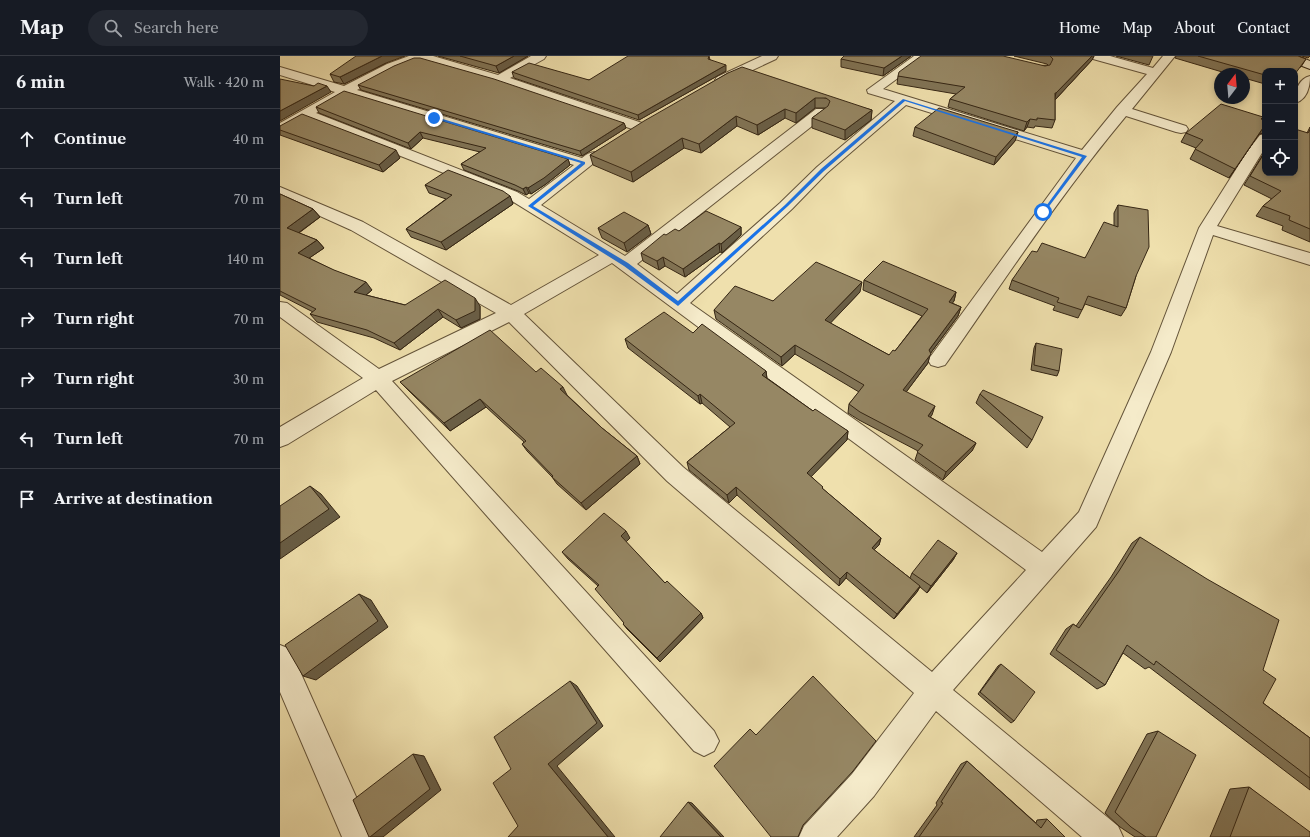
<!DOCTYPE html>
<meta charset="utf-8">
<style>
body{margin:0;font-family:"Libre Caslon Text",serif;background:#242831;color:#f1f3f6}
.controls{position:absolute;right:12px;top:12px;display:grid;overflow:hidden;border-radius:8px;box-shadow:0 2px 6px #0003}
.controls button{width:36px;height:36px;display:grid;place-items:center;padding:0;border:0;border-bottom:1px solid #363941;background:#171b24;color:#f1f3f6;font:20px sans-serif}
.compass{position:absolute;left:934px;top:12px;width:36px;height:36px;border-radius:50%;background:#171b24;box-shadow:0 2px 6px #0003;rotate:16deg}
.stop{position:absolute;width:12px;height:12px;margin:-9px;border:3px solid #1a73e8;border-radius:50%;background:#fff}
.stop.end{background:#1a73e8;border-color:#fff;box-shadow:0 1px 4px #0008}
.list{margin:0;padding:0;list-style:none}
h2{display:flex;justify-content:space-between;align-items:center;height:52px;margin:0;padding:0 16px;font-size:17px}
h2 small{font-size:13px;font-weight:400;color:#9ea1a6}
.list li{display:grid;grid-template-columns:26px 1fr auto;gap:12px;align-items:center;box-sizing:border-box;height:60px;padding:0 16px;border-top:1px solid #363941}
.list b{display:block;font-size:15px;white-space:nowrap}
.list em{font-size:13px;font-style:normal;color:#9ea1a6}
.icon{flex:none;width:22px;height:22px;fill:none;stroke:currentColor;stroke-width:2;stroke-linecap:round;stroke-linejoin:round}
.map{position:relative;flex:none;width:1030px;height:781px;overflow:hidden}
header{display:flex;align-items:center;gap:24px;box-sizing:border-box;height:56px;padding:0 20px;background:#171b24;border-bottom:1px solid #363941}
header strong{font-size:19px}
nav{display:flex;gap:22px;margin-inline-start:auto;font-size:14px}
.search{width:280px;height:36px;background:#242831;display:flex;align-items:center;gap:10px;box-sizing:border-box;padding:0 14px;border-radius:22px;color:#9ea1a6;font-size:15px}
main{display:flex}
aside{flex:1;background:#171b24}
.map>svg:first-child{display:block}
</style>
<header>
<strong>Map</strong>
<div class="search"><svg class="icon" aria-label="search" viewBox="0 0 24 24"><circle cx="10" cy="10" r="6"/><path d="M15 15l6 6"/></svg>Search here</div>
<nav><a>Home</a><a>Map</a><a>About</a><a>Contact</a></nav>
</header>
<main>
<aside>
<h2>6 min<small>Walk · 420 m</small></h2>
<ul class="list">
<li><svg class="icon" aria-label="ahead" viewBox="0 0 24 24"><path d="M12 20V5M6 11l6-6 6 6"/></svg><div><b>Continue</b></div><em>40 m</em></li>
<li><svg class="icon" aria-label="left" viewBox="0 0 24 24"><path d="M17 20v-9H6M10 6l-5 5 5 5"/></svg><div><b>Turn left</b></div><em>70 m</em></li>
<li><svg class="icon" aria-label="left" viewBox="0 0 24 24"><path d="M17 20v-9H6M10 6l-5 5 5 5"/></svg><div><b>Turn left</b></div><em>140 m</em></li>
<li><svg class="icon" aria-label="right" viewBox="0 0 24 24"><path d="M7 20v-9h11M14 6l5 5-5 5"/></svg><div><b>Turn right</b></div><em>70 m</em></li>
<li><svg class="icon" aria-label="right" viewBox="0 0 24 24"><path d="M7 20v-9h11M14 6l5 5-5 5"/></svg><div><b>Turn right</b></div><em>30 m</em></li>
<li><svg class="icon" aria-label="left" viewBox="0 0 24 24"><path d="M17 20v-9H6M10 6l-5 5 5 5"/></svg><div><b>Turn left</b></div><em>70 m</em></li>
<li><svg class="icon" aria-label="arrive" viewBox="0 0 24 24"><path d="M6 21V4h12l-3 4 3 4H6"/></svg><div><b>Arrive at destination</b></div></li>
</ul>
</aside>
<div class="map">
<svg width="1030" height="781" viewBox="0 0 1030 781">
<rect width="100%" height="100%" fill="#efe0ad"/>
<filter id="stains"><feTurbulence type="fractalNoise" baseFrequency=".005" numOctaves="4"/><feColorMatrix values="0 0 0 0 .2 0 0 0 0 .09 0 0 0 0 .02 0 0 0 .5 -.17"/></filter>
<radialGradient id="worn" r=".72"><stop offset=".6" stop-color="#630" stop-opacity="0"/><stop offset="1" stop-color="#630" stop-opacity=".3"/></radialGradient>
<g fill="none" stroke-linecap="round" stroke-linejoin="round">
<defs>
<path id="street" d="M129 0H153L218 19 251 0H266L264 3 230 22 365 68 367 71 365 74 360 75 355 74 216 26 143 5 122 10 77 34 302 102C308 97 312 95 319 97L321 100 319 103 261 149 345 200 536 53H546L548 56 546 59 357 208 397 238 500 147 537 111 615 45 588 37 587 34 634 0H648L603 33 802 94 837 51 867 18 813 3 811 0H830L873 12 883 0H895L852 53 906 70 908 73 906 76 901 77 896 76 846 60C780 139 724 225 665 309L658 311 651 309 648 304 796 102 626 49 547 117 512 153 410 247 762 496 799 456 871 296 919 172 967 96 980 79 985 78V92L937 170 1030 197V209L933 179 891 296 816 471 673 634 838 770 843 781H802L656 655 594 740 557 781H519L524 770 572 718 634 637 387 425 229 266 112 325 434 675 439 685 434 695 424 700 414 695 96 334 8 388 0 391V371L83 322 0 261V246L7 247 99 313 216 257 71 174 0 142V131L83 166 231 249 319 199 227 142 27 63 5 76 0 77V67L55 36 0 19V11L64 30 107 8ZM67 39 294 109 249 143 237 136 36 57ZM332 207 746 514 652 616 403 411 244 258Z
M482 0H498L496 3 445 27H437L435 24 437 21Z
M1030 20C1030 31 1027 44 1015 47 1015 36 1018 23 1030 20Z
M0 589 10 593 94 781H62L0 636Z"/>
<path id="secondary" d="M1002 0H1018L1030 5V13L1004 3Z"/>
</defs>
<use href="#street" stroke="#64543a" stroke-width="2"/>
<use href="#secondary" stroke="#352614" stroke-width="2"/>
<use href="#street" fill="#f5ebca" fill-rule="evenodd"/>
<use href="#secondary" fill="#f5ebca" fill-rule="evenodd"/>
</g>
<path fill="#817456" stroke="#352614" d="M158 0H248L219 17Z
M429 0 430 4 446 15 359 64 234 22 232 16 309 24Z
M631 0 603 20 561 11V3Z
M734 0H814L812 4 775 44V64L772 72 755 70 754 72 747 71 744 75 668 51 670 43 676 38 617 28 618 20 768 9 767 8Z
M836 0H873L869 9Z
M896 0H1018L1026 3 1021 11 985 15V28L964 22V18H949L895 2Z
M1022 0H1030L1028 2Z
M106 7 64 28 54 26 50 18Z
M448 17 592 54 591 64 565 84 532 72V62L546 52H535L516 67 505 62 478 79 457 70 421 97 404 92 353 126 313 109 310 99Z
M78 29 344 67 346 72 302 100 81 34Z
M36 51 288 103 290 109 266 128 251 138 249 137 246 139 238 135 184 114 181 108 200 96 143 82 131 93 39 57Z
M981 63 985 64V77L979 78 949 122 910 103 916 92 901 86 906 77Z
M0 70 120 102 103 116 0 79Z
M635 71 738 76 735 85 714 109 633 80Z
M1030 71V186L1002 174 1003 170 976 160 983 150 992 143 964 129 985 95V117L1027 77Z
M145 129 230 140 233 148 166 194 131 181 126 173 166 143 149 137Z
M0 138 33 153 40 161 19 177 37 184 44 192 29 202 92 234 86 239 125 249 200 250V263L181 272 163 261 120 294 94 282 37 266 30 258 33 256 0 239Z
M838 149 856 220 846 252 841 260 805 248 798 262 773 254 775 250 729 233 732 224 757 196 805 202 834 170V157Z
M368 169 371 178 347 196 322 182 318 172Z
M461 171V179L442 197 440 196 405 221 385 210 379 214 363 205 361 197 399 175Z
M584 224 676 236 674 245 672 247 681 251 678 260 650 298 648 307 626 336 652 359 650 361 696 387 692 395 663 424 635 404 638 395 579 364 568 357 569 348 579 336 515 298 502 310 436 263 434 254 493 245 580 236 550 267 609 299 615 295 642 260 583 234Z
M413 277 486 315 487 322 533 355 568 375 567 384 531 420 543 433 601 482 599 489 594 494 630 522 632 517 677 497 673 504 647 537 640 531 637 536 614 563 566 522 559 530 457 439 449 447 409 414 407 406 450 371 422 347 420 348 348 292 345 283Z
M756 287 779 315 777 320 751 314 754 292Z
M256 316 287 339 322 372 357 400 360 408 306 454 277 428 272 421 247 395 242 388 244 386 206 351 170 375 128 334 120 326Z
M700 338 752 384 747 392 696 347Z
M860 481 983 614V647L1030 682V734L869 611 865 613 843 597 825 629 817 633 770 598 786 573 793 568 796 570 831 521 852 487Z
M350 482 346 486 385 527 421 557 423 562 380 606 347 573 343 568 344 567 318 530 288 503 282 496Z
M721 608 734 665 731 667 698 638 718 610Z
M878 675 876 781H855L840 771 825 757 867 678Z
M687 705 756 767 757 764 767 763 785 781H634L657 749 656 747 681 708Z
M969 731 1030 781H930L950 733Z"/>
<path fill="#695e46" stroke="#352614" d="M102 0H125L106 7 64 28 60 21Z
M234 0H248L219 17 216 10Z
M622 0H631L603 20 604 12Z
M812 0H814L812 4 774 45 776 37Z
M446 9V15L359 64 358 59Z
M47 30 51 36 0 65V55Z
M535 42V52L516 67V57Z
M505 53V62L478 79 477 69Z
M592 54 591 64 565 84V74Z
M456 60 457 70 421 97 419 88Z
M750 63 747 71 744 75 747 66Z
M344 67 346 72 302 100 300 95Z
M985 69V77L979 78 949 122Z
M140 76 143 82 131 93 128 87Z
M738 76 735 85 714 109 716 101Z
M402 82 404 92 353 126 351 116Z
M116 94 120 102 103 116 99 109Z
M288 103 290 109 266 128 251 138 248 132Z
M246 131 249 137 246 139 243 133Z
M230 140 233 148 166 194 161 186Z
M33 153 40 161 14 180 7 172Z
M368 169 371 178 347 196 344 187Z
M461 171V179L442 197 441 188Z
M37 184 44 192 25 205 18 197Z
M439 187 440 196 405 221 403 213Z
M383 201 385 210 379 214 377 205Z
M86 226 92 234 80 244 74 236Z
M582 226 580 236 544 274 545 264Z
M676 236 674 245 667 255 669 246Z
M195 242 200 250V263L181 272 176 264Z
M681 251 678 260 650 298 648 307 621 343 623 334 649 294Z
M158 253 163 261 120 294 114 287Z
M515 289V298L502 310 501 301Z
M486 315 487 324 482 319Z
M283 331 287 339 284 341 280 333Z
M420 338 422 347 420 348 418 340Z
M200 343 206 351 170 375 164 367Z
M655 350 652 359 645 368 648 360Z
M568 375 567 384 527 425V417Z
M696 387 692 395 663 424 666 416Z
M357 400 360 408 306 454 301 447Z
M30 430 41 438 60 461 0 503V487Z
M456 431 457 439 449 447 447 439Z
M346 475 350 482 345 487 341 480Z
M601 482 599 489 590 498 592 492Z
M677 497 673 504 647 537 651 530Z
M567 516 566 522 559 530 560 523Z
M640 530 637 536 614 563 617 558Z
M79 538 91 544 108 571 36 624 23 620Z
M421 557 423 562 380 606 377 602Z
M290 625 297 630 323 670 277 710 335 781H328L268 708Z
M133 698 144 700 161 734 103 781H90Z
M408 746 412 747 444 781H441Z"/>
<path fill="#968764" stroke="#352614" d="M76 0H102L60 21 50 18Z
M180 0H234L216 10Z
M348 0H429L428 3 446 9 358 59 232 16 249 7 309 24Z
M564 0H622L604 12 561 3Z
M641 0H723L765 10 770 9 773 3 770 0H812L776 37H775V64L757 62V64L750 63 747 66 670 43 685 31 618 20 619 16Z
M918 0H1018L1026 3 1015 18V15H985V19Z
M134 2H140L214 23 344 67 300 95 78 29 114 10Z
M462 11 592 54 565 74 532 62 548 50 550 45 546 42H535L516 57 505 53 477 69 456 60 419 88 402 82 351 116 310 99 364 65 448 17Z
M0 23 34 30 38 27 47 30 0 55Z
M64 35 288 103 264 122 248 132 246 131 243 133 235 129 181 108 206 92 140 76 128 87 36 51Z
M941 48 983 61 981 63 985 64V69L955 113 915 93 923 84 906 77Z
M659 52 738 76 716 101 635 71Z
M22 58 116 94 99 109 0 74V70Z
M1015 73 1028 77 1030 74V173L1009 164 1010 160 983 150 1001 135 970 120 985 96V117H1015Z
M168 114 223 135 230 140 161 186 126 173 172 139 145 129Z
M0 138 33 153 7 172 37 184 18 197 54 214 86 226 74 236 125 249 165 224 195 242V255L176 264 158 253 114 287 87 274 30 258 36 253 0 235Z
M838 149 868 154 869 191 856 220 846 252 808 240 802 254 777 246 779 242 732 224 752 195 757 196 762 187 805 202 824 166 838 171Z
M426 155 461 171 441 188 439 187 403 213 383 201 377 205 361 197 384 178 386 179 395 173 399 175Z
M344 156 368 169 344 187 318 172Z
M603 205 676 236 669 246 681 251 649 294 651 298 623 334 655 350 648 360 696 387 666 416 637 396 643 389 580 356 569 348 584 329 515 289 501 301 434 254 455 230 493 245 536 206 582 226 545 264 609 299 613 294 615 295 648 253 584 224Z
M384 256 413 277 422 268 486 315 482 319 533 355 535 353 568 375 527 417 543 431 542 432 601 482 592 492 640 530 617 558 567 516 560 523 456 431 447 439 407 406 455 367 420 338 418 340 345 283Z
M210 274 256 316 261 312 283 331 280 333 322 372 357 400 301 447 272 421 273 420 242 388 246 385 200 343 164 367 120 326Z
M756 287 782 293 779 315 754 309Z
M703 334 763 361 752 384 700 338Z
M30 430 49 453 0 487V450Z
M324 457 346 475 341 480 385 527 387 525 421 557 377 602 343 568 344 567 315 533 319 529 282 496Z
M860 481 927 523 999 564 983 614 996 623 983 647 1030 682V722L876 605 874 609 847 589 825 629 776 594 793 568 799 572 839 515Z
M658 484 677 497 651 530 632 517Z
M79 538 98 565 23 620 5 589Z
M721 608 755 636 734 665 700 636Z
M533 620 596 685 573 715 523 769 518 781H491L434 710 470 673 476 679Z
M290 625 317 667 268 708 328 781H228L238 770 213 727 231 713 214 681Z
M878 675 916 699 876 781H866L851 771 835 756Z
M133 698 150 733 90 781H89L73 744Z
M687 705 761 772 767 763 785 781H639L663 747 661 746Z
M969 731 1030 776V781H950Z
M408 746 441 781H380Z"/>
<path fill="#1a73e8" d="M623 43 807 100 764 157H761L802 101 625 45 544 115 508 150 398 250 344 210 248 150 301 107 152 62 156 61 305 106V108L253 150 348 207 398 245 505 149 541 113Z"/>
<rect width="100%" height="100%" filter="url(#stains)"/>
<rect width="100%" height="100%" fill="url(#worn)"/>
</svg>
<div class="controls">
<button>+</button>
<button>−</button>
<button><svg class="icon" aria-label="locate" viewBox="0 0 24 24"><circle cx="12" cy="12" r="6"/><path d="M12 2v4M12 18v4M2 12h4M18 12h4"/></svg></button>
</div>
<svg class="compass" viewBox="-18 -18 36 36"><path d="M0-13l5 13h-10z" fill="#e53935"/><path d="M0 13l5-13h-10z" fill="#9ea1a6"/></svg>
<div class="stop" style="left:763px;top:156px"></div>
<div class="stop end" style="left:154px;top:62px"></div>
</div>
</main>
